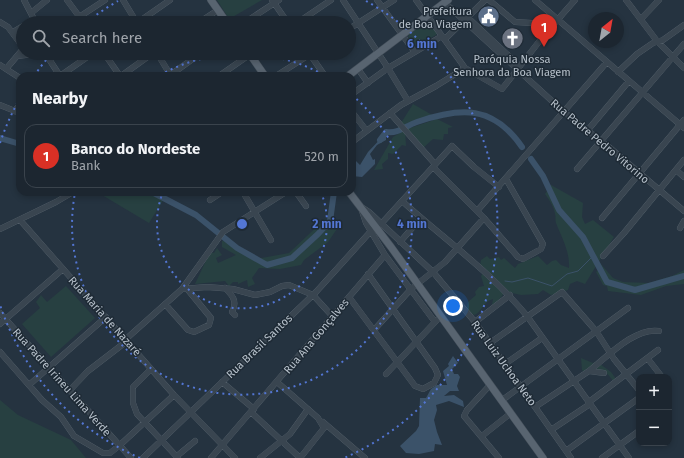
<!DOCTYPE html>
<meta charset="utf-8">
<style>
body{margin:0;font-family:"Fira Sans",sans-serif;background:#29323c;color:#f1f3f6}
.controls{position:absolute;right:12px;bottom:12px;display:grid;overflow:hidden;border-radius:8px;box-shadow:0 2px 6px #0003}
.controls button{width:36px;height:36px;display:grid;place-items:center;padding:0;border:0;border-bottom:1px solid #3a434c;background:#1c2630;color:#f1f3f6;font:20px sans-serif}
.compass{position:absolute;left:588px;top:12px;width:36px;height:36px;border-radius:50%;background:#1c2630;box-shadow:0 2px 6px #0003;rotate:31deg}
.you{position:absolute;left:453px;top:306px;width:14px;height:14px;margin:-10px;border:3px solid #fff;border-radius:50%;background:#1a73e8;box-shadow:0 0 0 6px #1a73e833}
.badge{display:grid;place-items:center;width:26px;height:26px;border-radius:50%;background:#d93025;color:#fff;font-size:13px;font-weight:700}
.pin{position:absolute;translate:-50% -33px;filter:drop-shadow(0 1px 2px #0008)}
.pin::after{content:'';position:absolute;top:21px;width:14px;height:12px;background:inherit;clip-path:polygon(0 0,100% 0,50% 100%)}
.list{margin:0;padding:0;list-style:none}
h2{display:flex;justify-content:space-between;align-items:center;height:52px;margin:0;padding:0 16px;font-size:17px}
h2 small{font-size:13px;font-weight:400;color:#a0a5ab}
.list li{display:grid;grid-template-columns:26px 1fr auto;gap:12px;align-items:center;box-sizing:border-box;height:64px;margin:0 8px 8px;padding:0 8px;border:1px solid #3a434c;border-radius:12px}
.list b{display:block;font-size:15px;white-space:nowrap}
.list p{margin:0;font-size:13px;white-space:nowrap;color:#a0a5ab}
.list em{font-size:13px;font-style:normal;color:#a0a5ab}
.icon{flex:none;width:22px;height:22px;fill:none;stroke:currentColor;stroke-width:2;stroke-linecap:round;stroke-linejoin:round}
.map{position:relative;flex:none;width:684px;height:458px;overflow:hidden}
.search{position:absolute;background:#1c2630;box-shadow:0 2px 6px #0003;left:16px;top:16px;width:340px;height:44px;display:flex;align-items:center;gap:10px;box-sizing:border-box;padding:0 14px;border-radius:22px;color:#a0a5ab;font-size:15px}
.panel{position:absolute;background:#1c2630;box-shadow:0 2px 6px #0003;left:16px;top:72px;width:340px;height:124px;border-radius:12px}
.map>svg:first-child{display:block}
</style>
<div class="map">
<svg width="684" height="458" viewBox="0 0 684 458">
<rect width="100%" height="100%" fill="#253340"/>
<path fill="#274041" d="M217 0H262L229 19Z
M425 22H429L437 33 436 35 416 46 408 37 409 34Z
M413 104 434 116 416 121 396 131Z
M437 119 453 127 448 128V134H444L443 140 433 139 423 148 407 129Z
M405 130 406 146 402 145 393 154 388 153V159L382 164 383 169 374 170 393 137Z
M551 185 583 203 582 217 585 224 593 220 614 237 585 284 577 281 570 284 568 290 551 295 543 290 538 294 521 295 508 292 480 266 481 260 487 256 490 259 499 257 501 260 504 258 515 268 518 264 538 256 547 265 552 261 556 260 561 265 569 268C570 252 562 238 556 223 555 220 556 217 555 214 554 206 549 200 545 194Z
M97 192H149L164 199 149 223Z
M325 219 334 221 339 226 328 242 304 260 301 265 280 269 259 268 252 278 255 284 248 287 247 280 238 284V282H233L229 286 225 281 195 284 210 252 214 253 217 248 222 255 216 258 218 263 236 255 222 247V241H231L256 259 289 253Z
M600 263 613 278 623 282 649 283 672 276 684 270V284L666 286 641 295 608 291 607 286 603 285 596 272 599 270Z
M483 273 505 292 495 305H492L493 299C482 302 482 313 474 315L466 310 468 302 476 295 475 292 479 287 484 286 481 276Z
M66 286 95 318 51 357 22 324 40 308 36 302 41 295 47 302Z
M581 358 593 363 600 360V364L611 372 616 379 613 381C604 367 599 371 585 372L582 370Z
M0 400 18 415 71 440 86 458H0Z"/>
<path fill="#3b5269" d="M387 132H395L386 136V140L377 145 370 154 373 160 375 159V164L362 177 352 176V164L354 159 360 165 368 152Z
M453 356 458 363 452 369 454 374H458L460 377 457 386 459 391H450L444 396 454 395 463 401 464 407 449 401 436 405 437 410 434 420 437 432 442 445 435 444 434 451 419 454 406 453 400 446 416 431 419 426 420 398H426L431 389 437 385H447L443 371 449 366 448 364Z"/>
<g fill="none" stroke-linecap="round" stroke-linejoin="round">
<path stroke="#3b5269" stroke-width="1" d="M505 281 512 282 528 278 552 286 567 274 578 271 593 256"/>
<path stroke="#3b5269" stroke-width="6" d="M0 138 20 144
M380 140 386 132C399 134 405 126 417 122 461 107 493 105 522 147
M531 159 543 176 559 210 583 237 607 282 635 290 684 276
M152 192 196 215 237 248 267 265 292 258 318 234 330 221 334 192"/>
<defs>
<path id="minor" d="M24 0 36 23
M67 0 84 23
M123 0 137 23
M272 0 288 23
M343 0 388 68 408 101
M377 0 414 51
M489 0 515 22 532 23 545 34
M535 0 684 128
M626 0 657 41 684 68
M445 3 564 112 609 147 684 211
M31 13 47 0
M466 16 510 57
M641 19 659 0
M0 22 8 27 23 47
M27 23 34 19
M70 23 105 0
M137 23 170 0
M198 23 218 10
M244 23 279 0
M297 23 331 0
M349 29 394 0
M13 32 23 26
M445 39 485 0
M45 53 60 76
M104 53 120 76
M157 53 171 76
M309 53 325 76
M18 56 41 53
M0 65 6 69
M465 68 502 89 545 34 575 0
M358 69 368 83
M618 72 637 54 653 43 663 40 684 25
M60 76 93 53
M121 76 153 53
M169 76 201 53
M219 76 252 53
M276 76 312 53
M20 78 6 69 23 49
M352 94 388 68 442 36
M0 105 20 113
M14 111 20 105
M352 112 366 130
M390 113 435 164
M587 131 629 81
M352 142 401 105 436 86 465 68 416 0
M433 167 484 218 518 257 523 259 541 249 543 244 506 179
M577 169 684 44
M676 170 684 177
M243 192 271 240
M296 192 306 206
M210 200 222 192
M402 201C444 239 491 272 527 316L629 458
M363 208 369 212 433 272 475 322 571 458
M477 211 607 62
M602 218 684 120
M20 220 174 395 235 458
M381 224 452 146 474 167 499 187
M680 228 684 221
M0 229 56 202 73 192
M400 242 421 218
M385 255 435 322
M603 256 624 233 684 160
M225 288C232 295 238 301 232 312L235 315
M182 289 223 232 286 192
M349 297 415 386 423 389 434 383 438 375 435 368 368 274
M165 304 188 330 194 332 209 325 211 318 188 290
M0 313 131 458
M475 322 510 295
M0 324 63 269
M374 330 411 289 445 262 484 218
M126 339 182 289 207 287 233 289 255 295 270 292 282 286 289 285 313 295 333 317
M490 343 562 292 596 331 614 359 639 390
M0 352 42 400 61 417 74 436 103 453H110L120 445 174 395
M648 359 662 377
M505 364 542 338
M151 369 133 387V403L137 414 178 458
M589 371C607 357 635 327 659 331
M386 374 437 320
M222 382 254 409
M277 382 318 418 324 428 300 458
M29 385 106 317
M490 385 467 410 464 416 499 458
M70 390 88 371 127 341
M501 401 628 308
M535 407 589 371 604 373
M251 412 300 458
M323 422 365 458
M551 430 587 406 589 402 658 350
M482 436 511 413
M566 451 639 398
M177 456 195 441
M143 458 316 292 371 231
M211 458 385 255 366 223 362 211
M260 458 290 434 308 409
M602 458 639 431"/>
<path id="major" d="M211 0 227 23
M249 53 265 76
M348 76 448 0
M349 192 391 247 543 458"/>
</defs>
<use href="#minor" stroke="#57636d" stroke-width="6"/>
<use href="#major" stroke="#434e59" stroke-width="8"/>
<use href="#minor" stroke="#394550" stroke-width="5.5"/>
<use href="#major" stroke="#586470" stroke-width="7"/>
</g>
<g fill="none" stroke="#5376d3" stroke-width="2" stroke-dasharray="2 4">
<path d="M321 192A85 85 0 1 1 163 192"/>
<path d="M160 75A170 170 0 0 1 324 75M352 95A170 170 0 1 1 75 193"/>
<path d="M140 458A255 255 0 0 1 0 305M0 143A255 255 0 0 1 19 100M34 76A255 255 0 0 1 52 53M87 22A255 255 0 0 1 118 1M366 1A255 255 0 0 1 344 458"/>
</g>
<defs>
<symbol id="civic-disc" viewBox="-11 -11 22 22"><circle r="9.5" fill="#5c6f8a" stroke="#1e2a35"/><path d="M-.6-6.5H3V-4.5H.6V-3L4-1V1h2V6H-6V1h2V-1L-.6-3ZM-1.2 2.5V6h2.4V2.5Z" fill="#fff"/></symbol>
<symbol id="church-disc" viewBox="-11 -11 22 22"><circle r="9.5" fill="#6b7280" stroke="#1e2a35"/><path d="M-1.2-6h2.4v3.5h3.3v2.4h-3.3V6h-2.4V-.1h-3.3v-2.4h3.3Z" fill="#fff"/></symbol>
</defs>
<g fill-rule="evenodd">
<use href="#civic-disc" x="476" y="4" width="25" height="25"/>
<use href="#church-disc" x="500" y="26" width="25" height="25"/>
</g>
<g text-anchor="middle" stroke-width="3" stroke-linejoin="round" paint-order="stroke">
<g font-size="11" fill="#b6c0ca" stroke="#1e2a35" text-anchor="end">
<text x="472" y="15">Prefeitura<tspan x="472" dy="13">de Boa Viagem</tspan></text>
<text x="512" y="63" text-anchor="middle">Paróquia Nossa<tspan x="512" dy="13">Senhora da Boa Viagem</tspan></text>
</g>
<g font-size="11" fill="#b6c0ca" stroke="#1e2a35">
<text transform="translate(600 141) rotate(40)" y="4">Rua Padre Pedro Vitorino</text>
<text transform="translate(105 316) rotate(48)" y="4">Rua Maria de Nazaré</text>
<text transform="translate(316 336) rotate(-50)" y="4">Rua Ana Gonçalves</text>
<text transform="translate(259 346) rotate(-44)" y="4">Rua Brasil Santos</text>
<text transform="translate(504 363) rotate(54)" y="4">Rua Luiz Uchoa Neto</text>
<text transform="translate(62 382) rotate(48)" y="4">Rua Padre Irineu Lima Verde</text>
</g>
</g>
<circle cx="242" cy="224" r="6" fill="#5376d3" stroke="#1e2a35" stroke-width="2"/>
<g font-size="12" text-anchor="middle" font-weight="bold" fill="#5376d3" stroke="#1e2a35" stroke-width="3" stroke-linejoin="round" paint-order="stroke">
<text x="422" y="48">6 min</text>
<text x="327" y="228">2 min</text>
<text x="412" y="228">4 min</text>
</g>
</svg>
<div class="controls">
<button>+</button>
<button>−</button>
</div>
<svg class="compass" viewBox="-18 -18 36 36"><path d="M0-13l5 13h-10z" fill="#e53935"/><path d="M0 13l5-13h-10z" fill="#a0a5ab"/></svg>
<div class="you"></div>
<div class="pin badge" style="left:544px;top:47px">1</div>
<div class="search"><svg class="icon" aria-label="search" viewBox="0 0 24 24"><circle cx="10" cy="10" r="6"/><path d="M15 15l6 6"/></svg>Search here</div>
<section class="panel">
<h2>Nearby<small></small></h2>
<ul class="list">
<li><span class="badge">1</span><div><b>Banco do Nordeste</b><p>Bank</p></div><em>520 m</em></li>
</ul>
</section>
</div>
